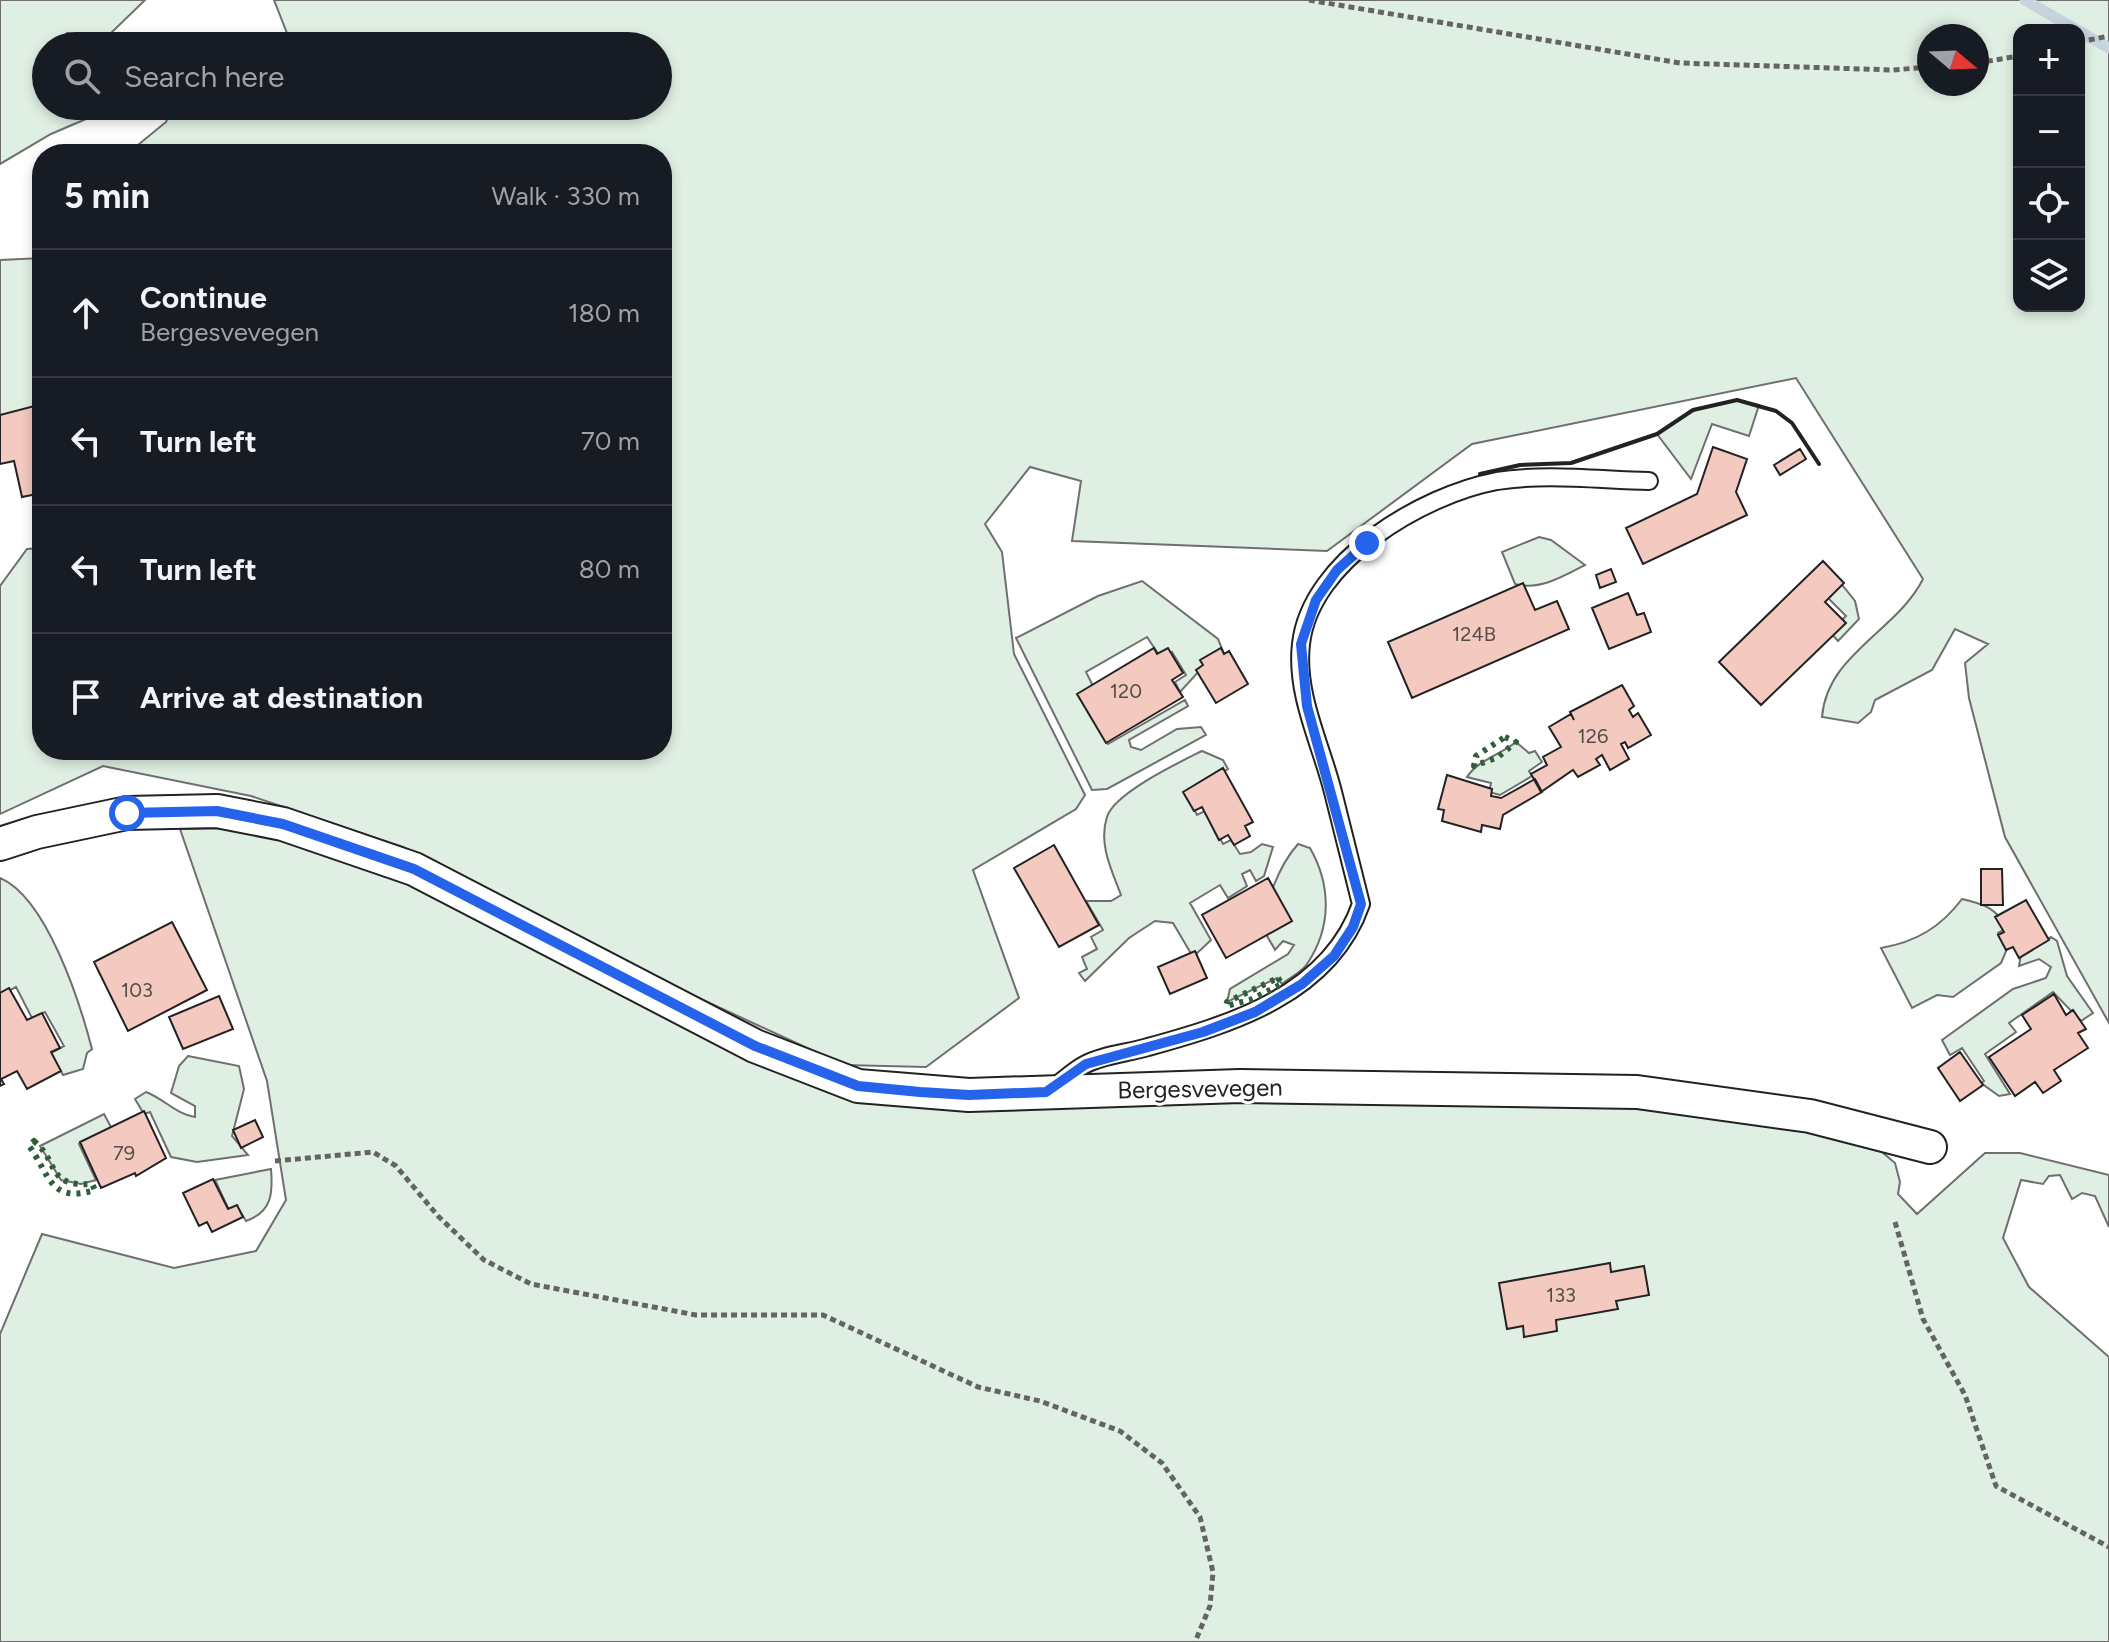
<!DOCTYPE html>
<meta charset="utf-8">
<style>
body{margin:0;font-family:Figtree,sans-serif;background:#20242c;color:#f1f3f6}
.controls{position:absolute;right:24px;top:24px;display:grid;overflow:hidden;border-radius:16px;box-shadow:0 4px 12px #0003}
.controls button{width:72px;height:72px;display:grid;place-items:center;padding:0;border:0;border-bottom:2px solid #363941;background:#171b24;color:#f1f3f6;font:40px sans-serif}
.compass{position:absolute;left:1917px;top:24px;width:72px;height:72px;border-radius:50%;background:#171b24;box-shadow:0 4px 12px #0003;rotate:109deg}
.stop{position:absolute;width:24px;height:24px;margin:-18px;border:6px solid #2563eb;border-radius:50%;background:#fff}
.stop.end{background:#2563eb;border-color:#fff;box-shadow:0 2px 8px #0008}
.list{margin:0;padding:0;list-style:none}
h2{display:flex;justify-content:space-between;align-items:center;height:104px;margin:0;padding:0 32px;font-size:34px}
h2 small{font-size:26px;font-weight:400;color:#9ea1a6}
.list li{display:grid;grid-template-columns:52px 1fr auto;gap:24px;align-items:center;box-sizing:border-box;height:128px;padding:0 32px;border-top:2px solid #363941}
.list b{display:block;font-size:30px;white-space:nowrap}
.list p{margin:0;font-size:26px;white-space:nowrap;color:#9ea1a6}
.list em{font-size:26px;font-style:normal;color:#9ea1a6}
.icon{flex:none;width:44px;height:44px;fill:none;stroke:currentColor;stroke-width:2;stroke-linecap:round;stroke-linejoin:round}
.map{position:relative;flex:none;width:2109px;height:1642px;overflow:hidden}
.search{position:absolute;background:#171b24;box-shadow:0 4px 12px #0003;left:32px;top:32px;width:640px;height:88px;display:flex;align-items:center;gap:20px;box-sizing:border-box;padding:0 28px;border-radius:44px;color:#9ea1a6;font-size:30px}
.panel{position:absolute;background:#171b24;box-shadow:0 4px 12px #0003;left:32px;top:144px;width:640px;height:616px;border-radius:32px}
.map>svg:first-child{display:block}
</style>
<div class="map">
<svg width="2109" height="1642" viewBox="0 0 2109 1642">
<rect width="100%" height="100%" fill="#fff"/>
<path fill="#e0efe3" stroke="#6f6f6f" stroke-width="2" fill-rule="evenodd" d="M0 0H145L109 35 67 33 60 46H46V106H87L86 119 51 134 0 164Z
M274 0H2109V1023L2005 837 1969 698 1965 663 1988 644 1955 629 1932 670 1875 700 1871 712 1858 723 1822 717C1827 654 1897 631 1923 579L1796 378 1472 444 1327 551 1072 541 1081 481 1030 467 985 524 1002 552 1014 654 1085 795 1076 809 973 870 1019 998 926 1067 844 1065 688 993 403 847 251 796 103 766 0 814V586L27 549 42 548V750H662V154H127L166 122 173 106H658V46H292ZM2019 30H2079V306H2019ZM1929 36H1977V84H1929Z
M42 258V371L36 380 42 384V407L0 415V260Z
M1737 400 1759 405 1749 436 1712 424 1691 479 1657 434 1693 410Z
M1539 537 1551 540 1585 565C1564 576 1539 591 1515 584L1502 552Z
M1142 581 1218 639 1225 656 1200 670 1180 692 1175 682 1186 675 1172 652 1161 658 1147 637 1086 672 1095 690 1081 699 1108 744 1185 700 1188 706 1129 740 1131 747 1141 750 1177 729 1201 727 1206 735 1107 789 1092 790 1016 638 1098 596Z
M1839 581 1855 601 1859 619 1838 641 1830 632 1846 616 1825 595Z
M1516 742 1529 753 1535 751 1542 762 1529 771 1532 776 1500 795 1489 792 1491 783 1467 777C1478 760 1500 755 1516 742Z
M1202 751 1223 760 1228 769 1186 793 1197 815 1205 811 1223 844 1231 840 1240 854 1251 852 1262 844 1273 847 1264 876 1256 881 1250 870 1242 874 1247 886 1228 898 1220 885 1190 903 1211 940 1193 957 1173 923 1155 921 1129 938 1085 981 1079 973 1087 969 1082 957 1097 949 1091 937 1103 930 1086 901H1111L1121 895C1112 871 1098 844 1107 817 1114 793 1180 762 1202 751Z
M250 828 463 903 791 1074 1737 1111 1876 1147 1895 1163 1900 1182 1898 1194 1917 1214 1985 1153H2020L2109 1175V1227L2095 1196 2082 1193 2072 1199 2060 1175 2049 1176 2043 1184 2021 1180 2003 1238 2029 1287 2109 1357V1642H0V1334L42 1234 174 1268 256 1251 286 1200 267 1081 180 829Z
M1298 844 1310 848C1331 885 1332 927 1307 964 1302 972 1289 978 1282 984L1277 978 1227 1002 1230 989 1288 954 1294 945 1283 941 1275 950C1273 945 1267 938 1266 933 1261 906 1281 863 1298 844Z
M0 878C47 898 80 1003 92 1049L87 1053 83 1069 63 1075 51 1053 64 1046 45 1012 32 1018 16 987 0 996Z
M1962 899C1984 904 1996 908 2007 928L1998 933 2007 949 2001 963 1953 997 1937 995 1912 1008 1881 948C1916 942 1941 927 1962 899Z
M2051 937 2057 941 2067 976 2093 1013 2081 1021 2053 992 2009 1023 2016 1032 1985 1054 2010 1094 1999 1096 1981 1083 1984 1081 1962 1048 1950 1055 1942 1040 2013 989 2046 978 2051 967 2039 959 2019 966 2021 954Z
M188 1056 239 1066 244 1089 232 1136 248 1155 197 1162 171 1157 150 1112 144 1114 135 1099 146 1092C164 1099 176 1114 195 1117V1106L171 1093 179 1066Z
M104 1114 112 1129 79 1144 96 1180 81 1184 61 1180 40 1146Z
M271 1169C273 1193 272 1212 246 1221L238 1208 229 1210 215 1180Z"/>
<g fill="none" stroke-linecap="round" stroke-linejoin="round">
<path stroke="#c7d3dd" stroke-width="11" d="M2025 0 2077 30
M2079 31 2109 48"/>
</g>
<path fill="#f3c9c0" stroke="#222" stroke-width="2" d="M42 404V493L22 497 14 461 0 464V415Z
M1713 447 1747 459 1736 492 1747 515 1643 564 1626 528 1697 494Z
M1800 449 1806 459 1780 475 1774 465Z
M1823 561 1844 583 1825 602 1846 623 1761 705 1719 662Z
M1611 569 1616 582 1600 588 1596 575Z
M1523 583 1535 610 1557 601 1569 629 1412 698 1388 642Z
M1628 593 1637 615 1644 613 1651 632 1609 649 1592 608Z
M1154 648 1157 654 1168 648 1183 673 1172 680 1183 697 1106 743 1077 694Z
M1221 648 1224 654 1229 651 1248 684 1216 703 1196 670 1203 665 1200 660Z
M1622 685 1634 706 1629 710 1633 717 1638 713 1651 735 1628 748 1625 742 1621 744 1629 759 1610 770 1602 755 1596 759 1600 765 1578 777 1573 770 1541 792 1531 774 1547 765 1543 757 1561 747 1549 727 1571 714 1574 720 1570 712Z
M1223 768 1253 822 1245 826 1250 836 1234 845 1228 835 1219 840 1202 807 1194 811 1183 792Z
M1447 775 1492 789 1491 796 1501 798 1535 779 1542 792 1503 815 1500 829 1482 825 1481 832 1442 821 1444 810 1438 809Z
M1054 845 1099 925 1059 947 1014 868Z
M1981 869H2002L2003 905H1981Z
M1268 878 1292 921 1226 958 1202 915Z
M2026 900 2049 940 2019 958 2013 947 2006 950 1998 935 2004 932 1995 917Z
M172 922 207 990 128 1031 94 962Z
M1195 951 1207 978 1170 994 1158 967Z
M9 988 27 1020 42 1013 60 1048 51 1052 61 1071 27 1089 17 1071 1 1079 4 1084 0 1086V993Z
M2054 994 2066 1015 2073 1010 2086 1029 2078 1033 2088 1048 2054 1070 2061 1081 2043 1093 2035 1082 2015 1096 1989 1057 2031 1029 2022 1015Z
M219 996 233 1029 183 1049 169 1017Z
M1960 1052 1983 1085 1960 1101 1938 1068Z
M144 1111 166 1158 136 1176 135 1173 101 1188 80 1142Z
M255 1120 263 1137 241 1148 233 1130Z
M213 1179 228 1209 237 1205 243 1217 212 1232 207 1222 199 1226 183 1193Z
M1610 1263 1611 1272 1644 1266 1649 1295 1616 1301 1618 1309 1556 1320 1557 1331 1524 1337 1523 1326 1507 1329 1499 1283Z"/>
<g fill="none" stroke-linecap="round" stroke-linejoin="round">
<defs>
<path id="lane" d="M1054 1087C1064 1080 1073 1071 1084 1065 1102 1055 1128 1053 1148 1047 1232 1024 1330 994 1361 904 1352 867 1342 829 1333 792 1321 744 1295 694 1301 644 1310 561 1422 495 1497 481 1546 473 1600 480 1649 481"/>
<path id="street" d="M0 844 37 832 127 813 217 811 283 824 414 869 755 1046 858 1086 969 1095 1240 1086 1637 1092 1810 1116 1930 1147"/>
</defs>
<use href="#lane" stroke="#222" stroke-width="20"/>
<use href="#street" stroke="#222" stroke-width="36"/>
<path stroke="#646464" stroke-width="5" stroke-dasharray="6 4" stroke-linecap="butt" d="M1309 0 1680 63 1893 70 1929 67
M2079 42 2109 36
M1977 63 2019 56
M275 1161 373 1152 396 1166 438 1216 484 1260 531 1284 696 1315H823L978 1387 1040 1401 1120 1431 1162 1463 1200 1517 1213 1572 1210 1606 1195 1642
M1895 1222 1923 1319 1965 1395 1996 1486 2109 1547"/>
<use href="#lane" stroke="#fff" stroke-width="16"/>
<use href="#street" stroke="#fff" stroke-width="32"/>
<path stroke="#2f5e38" stroke-width="6" stroke-dasharray="4 6" stroke-linecap="butt" d="M1505 737 1516 742 1498 757 1474 766 1476 756Z
M1278 978 1282 984 1250 1000 1226 1006 1227 1002Z
M34 1141C60 1163 46 1187 92 1184L95 1190C49 1204 50 1174 29 1146Z"/>
<path stroke="#222" stroke-width="4" d="M1480 474 1520 465 1571 463 1657 434 1693 410 1737 400 1776 411 1792 423 1819 464"/>
</g>
<g fill="none" stroke-linecap="round" stroke-linejoin="round">
<path stroke="#2563eb" stroke-width="10" d="M127 813 217 811 283 824 414 869 755 1046 858 1086 920 1092 969 1095 1046 1092 1086 1064 1203 1032 1255 1012 1302 984 1334 956 1353 927 1361 904 1307 706 1301 644 1316 600 1337 570 1367 543"/>
</g>
<g text-anchor="middle" stroke-width="6" stroke-linejoin="round" paint-order="stroke">
<g font-size="20" fill="#564c4a">
<text x="1474" y="641">124B</text>
<text x="1126" y="698">120</text>
<text x="1593" y="743">126</text>
<text x="137" y="997">103</text>
<text x="124" y="1160">79</text>
<text x="1561" y="1302">133</text>
</g>
<g font-size="24" fill="#222" stroke="#fff">
<text transform="translate(1200 1089) rotate(-1)" y="8">Bergesvevegen</text>
</g>
</g>
</svg>
<div class="controls">
<button>+</button>
<button>−</button>
<button><svg class="icon" aria-label="locate" viewBox="0 0 24 24"><circle cx="12" cy="12" r="6"/><path d="M12 2v4M12 18v4M2 12h4M18 12h4"/></svg></button>
<button><svg class="icon" aria-label="layers" viewBox="0 0 24 24"><path d="M12 4l9 5-9 5-9-5zM3 14l9 5 9-5"/></svg></button>
</div>
<svg class="compass" viewBox="-18 -18 36 36"><path d="M0-13l5 13h-10z" fill="#e53935"/><path d="M0 13l5-13h-10z" fill="#9ea1a6"/></svg>
<div class="stop" style="left:127px;top:813px"></div>
<div class="stop end" style="left:1367px;top:543px"></div>
<div class="search"><svg class="icon" aria-label="search" viewBox="0 0 24 24"><circle cx="10" cy="10" r="6"/><path d="M15 15l6 6"/></svg>Search here</div>
<section class="panel">
<h2>5 min<small>Walk · 330 m</small></h2>
<ul class="list">
<li><svg class="icon" aria-label="ahead" viewBox="0 0 24 24"><path d="M12 20V5M6 11l6-6 6 6"/></svg><div><b>Continue</b><p>Bergesvevegen</p></div><em>180 m</em></li>
<li><svg class="icon" aria-label="left" viewBox="0 0 24 24"><path d="M17 20v-9H6M10 6l-5 5 5 5"/></svg><div><b>Turn left</b></div><em>70 m</em></li>
<li><svg class="icon" aria-label="left" viewBox="0 0 24 24"><path d="M17 20v-9H6M10 6l-5 5 5 5"/></svg><div><b>Turn left</b></div><em>80 m</em></li>
<li><svg class="icon" aria-label="arrive" viewBox="0 0 24 24"><path d="M6 21V4h12l-3 4 3 4H6"/></svg><div><b>Arrive at destination</b></div></li>
</ul>
</section>
</div>
